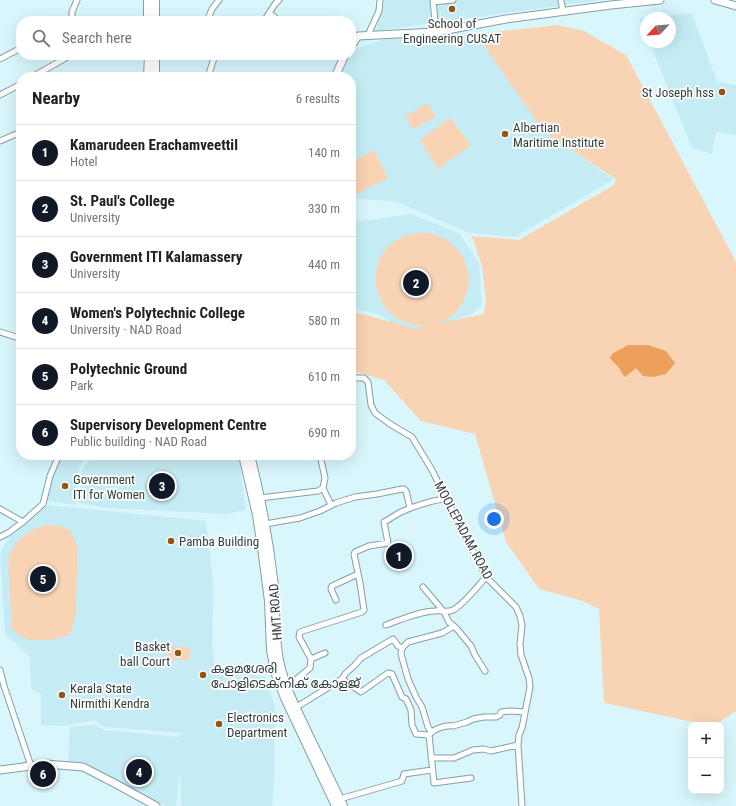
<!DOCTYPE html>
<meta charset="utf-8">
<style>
body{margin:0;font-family:"Roboto Condensed","Noto Sans Malayalam",sans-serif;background:#f2f2f2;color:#202124}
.controls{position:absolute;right:12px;bottom:12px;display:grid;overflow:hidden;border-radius:8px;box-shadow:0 4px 16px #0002}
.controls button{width:36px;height:36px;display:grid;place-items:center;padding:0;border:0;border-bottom:1px solid #e0e0e0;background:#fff;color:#202124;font:20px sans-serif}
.compass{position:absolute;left:640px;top:12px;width:36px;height:36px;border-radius:50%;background:#fff;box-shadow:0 4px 16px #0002;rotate:244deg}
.you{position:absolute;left:494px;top:519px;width:14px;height:14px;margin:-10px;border:3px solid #fff;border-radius:50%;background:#1a73e8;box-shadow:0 0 0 6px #1a73e833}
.badge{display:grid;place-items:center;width:26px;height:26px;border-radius:50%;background:#111827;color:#fff;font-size:13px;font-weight:700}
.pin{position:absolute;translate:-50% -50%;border:2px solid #fff;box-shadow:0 1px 4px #0006}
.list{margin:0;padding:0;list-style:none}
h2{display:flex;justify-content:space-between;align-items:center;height:52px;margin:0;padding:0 16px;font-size:17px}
h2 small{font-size:13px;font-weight:400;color:#757577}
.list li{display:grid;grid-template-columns:26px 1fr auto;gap:12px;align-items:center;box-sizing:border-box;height:56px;padding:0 16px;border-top:1px solid #e0e0e0}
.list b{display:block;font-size:15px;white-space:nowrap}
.list p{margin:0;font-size:13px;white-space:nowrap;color:#757577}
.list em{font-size:13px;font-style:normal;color:#757577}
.icon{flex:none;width:22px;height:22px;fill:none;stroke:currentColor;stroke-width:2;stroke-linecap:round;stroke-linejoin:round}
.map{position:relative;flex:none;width:736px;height:806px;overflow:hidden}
.search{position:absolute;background:#fff;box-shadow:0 4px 16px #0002;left:16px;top:16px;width:340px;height:44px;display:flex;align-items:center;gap:10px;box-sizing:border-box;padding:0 14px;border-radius:16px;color:#757577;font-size:15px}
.panel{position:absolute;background:#fff;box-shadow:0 4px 16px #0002;left:16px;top:72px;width:340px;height:388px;border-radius:16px}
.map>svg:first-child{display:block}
</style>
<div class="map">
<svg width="736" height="806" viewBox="0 0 736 806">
<rect width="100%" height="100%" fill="#d8f6fc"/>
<path fill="#c5ecf4" d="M383 0H601L376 31Z
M692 13 717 82 736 85V135L716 132 712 154 692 148 649 42H670V18H646V34L639 18 655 17Z
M476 34 544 132 614 179 515 237 469 233 398 202 351 198V77H337L356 49 385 39Z
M411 214 460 234 479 263 482 304 474 313 425 330 397 327 379 314 354 309 351 311V222H354Z
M63 455H95L83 462 79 468 76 505 47 501 55 471Z
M98 455H238L239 458 246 510 226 514 108 508 79 503 82 469 87 462Z
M48 505 206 521 213 584 212 649 216 668 265 677 275 707 274 781 272 806H181L180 769 176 806H166L147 798 85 765 68 762 70 726 94 725 104 730 180 737V733L105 727 95 720 63 726 41 725V694L31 689 30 657 5 634 0 553 10 536Z"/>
<path fill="#f8d3b4" d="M558 25 584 31 626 55 736 262V711L715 725H707L604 703 599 609 583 601 539 589 506 542 475 434 421 421 384 380 351 370V311L413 328 423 326C413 323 404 324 395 317 384 309 378 296 376 284 370 227 452 211 468 271 472 286 464 304 453 315 449 318 444 320 440 323L483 314 486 303 482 266 472 236 519 240 614 185 616 179 544 132 476 34Z
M428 103 436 117 413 129 405 116Z
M450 118 471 145 438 169 420 140Z
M374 150 388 178 357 194 351 183V162Z
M45 525 60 526 70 530 77 546V565L76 614 70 635C56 639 36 644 22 637 18 636 16 631 12 629L8 557 19 539 34 529Z
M167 647H190L189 660H168Z"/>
<path fill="#eda05b" d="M628 345H648L666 351 675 363 666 374 653 377 643 376 636 368 625 377 621 372 620 369 610 358 612 354Z"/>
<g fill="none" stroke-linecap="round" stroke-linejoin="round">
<defs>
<path id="street" d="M433 0 436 32
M561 0 563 12
M433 2 453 0
M269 13 280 21
M72 20V12L77 0
M207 21 212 9 219 0
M264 21 275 4 279 0
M368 35 379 11 380 0
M0 59 21 48
M32 77 71 55
M208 77 215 55
M0 95 21 84
M0 141 21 132
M0 332 19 338 21 337
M351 378H364L368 382 371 405 375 413 390 424 412 437 432 470 464 535 470 545 486 577 516 607 520 616 522 625 520 644 521 655 529 678 530 687 522 728 519 735 518 745 522 806
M320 455 325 478 323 488 331 505
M260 498 318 491 323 488
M0 509 23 522
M265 524 300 518 320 511 336 503 355 497 377 494 402 489H404L406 491 410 508
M0 537 8 533 23 522 43 504 50 476 59 455
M423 587 444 612 449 622 457 629 471 646 475 655 485 671
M336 600 331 589 332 586 358 574
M386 625C402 619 418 612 434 611 441 610 447 613 453 610 463 605 478 586 486 577
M402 648 401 654 408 679 416 697 422 707 428 727 431 732
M311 659 325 653
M0 670 4 686 31 766
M342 679 345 674 355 665 361 658 393 639 398 646 402 648 408 642 442 633 454 626
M287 687 310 668 311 659 299 637 300 632 362 612 364 610 360 583 354 554 355 552 369 546 388 543 384 522C390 519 395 515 401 512 412 507 435 499 447 499
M295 708 342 679 361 692 388 673 392 674 402 697 406 699 411 710 412 725 416 734 429 735 434 783 471 778
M429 735C433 729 445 725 453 726L467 722 473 719 484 717H496L500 715 501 712 511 711 525 712
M431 758H454L473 750 484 749 491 751 518 745
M340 799 402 781 404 774 432 770"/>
<path id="secondary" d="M715 0 736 6
M351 46 358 36 436 32 506 19 611 5 660 0
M335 77 343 59 345 55
M0 770 46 764 83 767 116 784 156 806"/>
<path id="primary" d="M148 0V21
M155 0V21
M148 77 149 55
M155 77V55
M243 455 257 515 263 555 269 601 271 650 275 672 285 698 336 806
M250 455C261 498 269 542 274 586 276 612 274 640 280 665 286 691 299 714 310 738 321 760 332 783 343 806"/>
</defs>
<use href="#street" stroke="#849fa5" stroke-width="7"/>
<use href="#secondary" stroke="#849fa5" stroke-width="9"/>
<use href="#primary" stroke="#849fa5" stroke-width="10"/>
<use href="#street" stroke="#fff" stroke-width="5"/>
<use href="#secondary" stroke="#fff" stroke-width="7"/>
<use href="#primary" stroke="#fff" stroke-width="8"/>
</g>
<g fill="#915515" stroke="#fdfdfd" stroke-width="1.5">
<circle cx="452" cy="9" r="4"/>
<circle cx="722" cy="92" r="4"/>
<circle cx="505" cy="134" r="4"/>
<circle cx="65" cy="486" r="4"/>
<circle cx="171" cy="541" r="4"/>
<circle cx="178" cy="653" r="4"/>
<circle cx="203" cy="675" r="4"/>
<circle cx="62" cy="695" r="4"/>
<circle cx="219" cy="724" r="4"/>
</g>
<g text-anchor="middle" stroke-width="3.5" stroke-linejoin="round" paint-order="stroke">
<g font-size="13" fill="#343f42" stroke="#fdfdfd" text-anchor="start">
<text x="452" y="28" text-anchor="middle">School of<tspan x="452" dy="15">Engineering CUSAT</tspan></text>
<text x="714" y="97" text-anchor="end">St Joseph hss</text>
<text x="513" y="132">Albertian<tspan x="513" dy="15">Maritime Institute</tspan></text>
<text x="73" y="484">Government<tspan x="73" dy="15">ITI for Women</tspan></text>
<text x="179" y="546">Pamba Building</text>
<text x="170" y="651" text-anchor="end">Basket<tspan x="170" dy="15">ball Court</tspan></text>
<text x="211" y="673">കളമശേരി<tspan x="211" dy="15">പോളിടെക്നിക് കോളജ്</tspan></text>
<text x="70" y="693">Kerala State<tspan x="70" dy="15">Nirmithi Kendra</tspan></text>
<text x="227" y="722">Electronics<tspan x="227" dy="15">Department</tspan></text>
</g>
<g font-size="13" fill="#343f42" stroke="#fdfdfd">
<text transform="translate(464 530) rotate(62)" y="5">MOOLEPADAM ROAD</text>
<text transform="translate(275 612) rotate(-94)" y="5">HMT ROAD</text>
</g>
</g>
</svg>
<div class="controls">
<button>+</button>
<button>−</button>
</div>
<svg class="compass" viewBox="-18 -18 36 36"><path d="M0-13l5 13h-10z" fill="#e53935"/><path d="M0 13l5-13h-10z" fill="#757577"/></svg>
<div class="you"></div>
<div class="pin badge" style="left:399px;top:556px">1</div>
<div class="pin badge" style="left:416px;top:283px">2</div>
<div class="pin badge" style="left:162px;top:486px">3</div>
<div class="pin badge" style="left:139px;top:772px">4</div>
<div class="pin badge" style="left:43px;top:579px">5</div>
<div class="pin badge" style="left:43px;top:774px">6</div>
<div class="search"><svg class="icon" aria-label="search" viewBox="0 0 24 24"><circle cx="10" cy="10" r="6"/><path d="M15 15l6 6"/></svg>Search here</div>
<section class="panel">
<h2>Nearby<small>6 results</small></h2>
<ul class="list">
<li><span class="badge">1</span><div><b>Kamarudeen Erachamveettil</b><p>Hotel</p></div><em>140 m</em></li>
<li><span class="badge">2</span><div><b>St. Paul's College</b><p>University</p></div><em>330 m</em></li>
<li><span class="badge">3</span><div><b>Government ITI Kalamassery</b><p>University</p></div><em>440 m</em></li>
<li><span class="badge">4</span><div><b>Women's Polytechnic College</b><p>University · NAD Road</p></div><em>580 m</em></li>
<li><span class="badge">5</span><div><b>Polytechnic Ground</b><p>Park</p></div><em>610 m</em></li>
<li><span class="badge">6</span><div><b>Supervisory Development Centre</b><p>Public building · NAD Road</p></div><em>690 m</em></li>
</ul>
</section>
</div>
